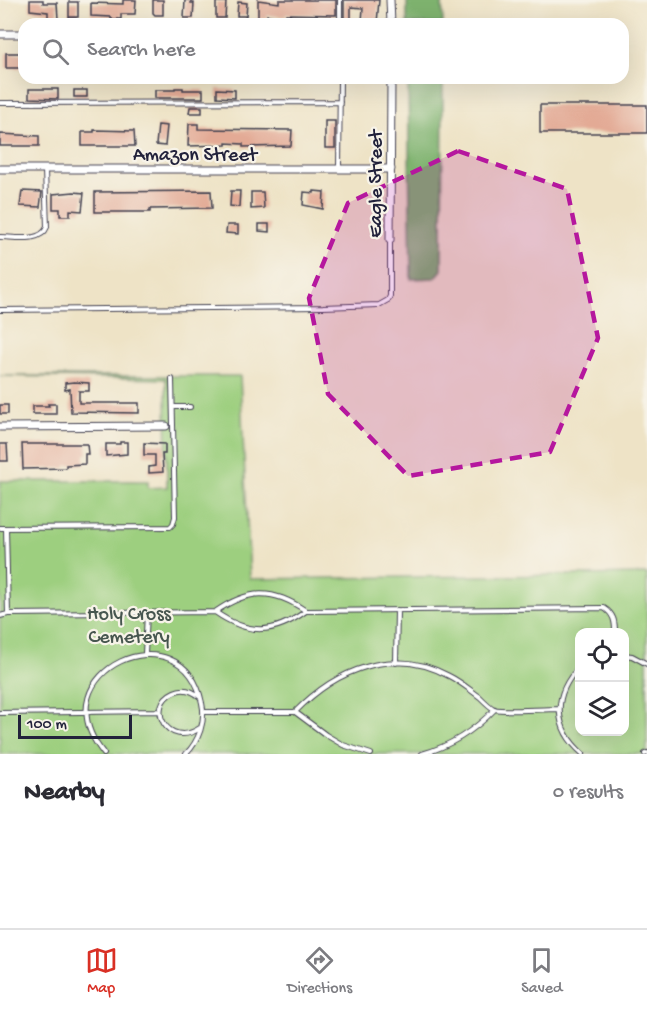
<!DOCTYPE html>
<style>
body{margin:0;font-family:"Gochi Hand",sans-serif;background:#f7f7f7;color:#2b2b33}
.controls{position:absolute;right:18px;bottom:18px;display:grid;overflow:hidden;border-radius:12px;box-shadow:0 6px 24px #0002}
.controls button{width:54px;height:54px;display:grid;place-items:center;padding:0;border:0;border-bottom:2px solid #e1e1e2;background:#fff;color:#2b2b33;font:30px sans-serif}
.scale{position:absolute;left:18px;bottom:15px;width:114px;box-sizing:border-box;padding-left:6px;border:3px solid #22223b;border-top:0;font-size:16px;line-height:21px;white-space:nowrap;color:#22223b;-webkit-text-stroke:4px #f7f3e8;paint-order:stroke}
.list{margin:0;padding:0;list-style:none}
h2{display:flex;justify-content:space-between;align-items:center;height:78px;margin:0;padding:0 24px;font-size:26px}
h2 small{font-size:20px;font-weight:400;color:#7c7c81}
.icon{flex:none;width:33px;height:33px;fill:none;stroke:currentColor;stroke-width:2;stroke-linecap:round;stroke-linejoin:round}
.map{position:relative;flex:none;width:647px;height:754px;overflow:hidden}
.search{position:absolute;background:#fff;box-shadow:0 6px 24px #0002;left:18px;right:18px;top:18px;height:66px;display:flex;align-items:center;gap:15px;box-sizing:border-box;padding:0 21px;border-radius:18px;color:#7c7c81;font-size:22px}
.sheet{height:174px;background:#fff}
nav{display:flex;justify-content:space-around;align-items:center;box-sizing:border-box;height:84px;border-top:2px solid #e1e1e2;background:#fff;font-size:16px;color:#7c7c81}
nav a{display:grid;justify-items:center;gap:3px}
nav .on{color:#d93025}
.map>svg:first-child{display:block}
</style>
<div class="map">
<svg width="647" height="754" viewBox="0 0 647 754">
<rect width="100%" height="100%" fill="#f7f3e8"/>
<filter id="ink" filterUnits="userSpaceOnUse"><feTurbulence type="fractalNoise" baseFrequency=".0167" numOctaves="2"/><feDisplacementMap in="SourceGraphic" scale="12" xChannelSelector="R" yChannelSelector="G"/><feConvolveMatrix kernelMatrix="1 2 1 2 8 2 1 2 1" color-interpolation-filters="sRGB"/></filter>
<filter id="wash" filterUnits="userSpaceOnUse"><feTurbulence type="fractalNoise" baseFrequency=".008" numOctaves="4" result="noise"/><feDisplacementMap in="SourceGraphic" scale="24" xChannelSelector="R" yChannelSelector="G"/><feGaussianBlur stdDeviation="1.35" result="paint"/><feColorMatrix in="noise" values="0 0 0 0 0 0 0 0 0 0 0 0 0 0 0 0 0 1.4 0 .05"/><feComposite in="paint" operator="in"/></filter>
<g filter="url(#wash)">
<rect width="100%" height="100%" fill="#eee3c6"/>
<path fill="#9dcf7f" stroke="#60785d" stroke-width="1.5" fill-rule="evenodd" d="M240 376 250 579 647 574V754H0V481H148V488L167 487 166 379 0 376ZM580 632H624V732H580Z"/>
<path fill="#7eb26e" stroke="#506a54" stroke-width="1.5" d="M407 0H442L443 24H407Z
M408 78H443L442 270 435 278 411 279Z"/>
<g id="blocks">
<path fill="#e3aa95" d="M30 0H43V3H57L58 19H48V12L30 10Z
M123 0H136L135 14H121V19H111V17L91 16V3L123 4Z
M153 0H163V15H155L153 13Z
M185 0H191V3H194L193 18H184Z
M258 0 279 3V0H336V15L286 14V17L267 15V19H258Z
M344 0H379L377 23 362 22 363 8 351 7V22H344Z
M69 2H78V17H69Z
M216 2H226L225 18H216Z
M238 2 247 3 246 16H237Z
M6 53H24V68H6Z
M175 88H183V90H203V98H155V90H175Z
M29 89H58V99L29 98Z
M217 89 235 90V98L217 97Z
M74 90H87V97H74Z
M540 105H647V133H540Z
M190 107H202V113H189Z
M325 121H335V148H325Z
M189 124H198V129L292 130 291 146 243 147V144L226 143V145L188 146Z
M158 125 167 126 165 146 156 145Z
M94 130 134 131 135 146H82V132H94Z
M0 134 39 136V146H0Z
M22 191 42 192 40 207 20 206Z
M211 191 212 208 150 209V212H95V192Z
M231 191H240L239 207 230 206Z
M314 191 324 192 323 209 303 205 304 192 314 193Z
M74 192 84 193 82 211 70 210V216H60V209H53V194Z
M251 192H263L264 208 251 209Z
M259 224H269V232L259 231Z
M227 225H238V234L226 233Z
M74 382 89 383V391H79V403H139V413L71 412 70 389 65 390V383Z
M48 404H56V414H33V406H49Z
M0 405H8V414H0Z
M120 442H127V454L106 456V444H120Z
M144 443 165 444V454H162L163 472 149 473V467L155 466V455H144Z
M0 444H7L8 461H0Z
M22 444H87L88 454H85V464L66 465V468L23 469Z"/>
</g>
</g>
<g filter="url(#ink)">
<use href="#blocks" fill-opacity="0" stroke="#413f50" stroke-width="1.5"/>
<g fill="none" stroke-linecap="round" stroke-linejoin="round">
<defs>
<path id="service" d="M340 24V0
M0 103 340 102
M339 168 340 78
M0 237C14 237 41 243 47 227L45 170
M0 310 323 307 379 305 388 300 390 296V241
M173 407H190
M0 528 170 527 173 524 175 517 172 379
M6 528 8 614
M215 612C248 589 273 588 306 611
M0 616 8 614 215 612C248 635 273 635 306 611L604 608C614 614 615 622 615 632
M145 654 147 613
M624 655 632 656 647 664
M396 663 397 610
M580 666C552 695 553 728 583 754
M200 697C193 691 184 687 174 692 145 705 167 750 200 728
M203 712H295L326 735 343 745 371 754
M295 712C337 669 393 646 449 676 461 682 470 690 480 697 484 701 490 707 494 709 502 712 548 709 559 709
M0 713 160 711
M104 754C37 671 183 607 202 703 206 721 199 741 186 754
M422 754C451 746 474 731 495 709
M645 754 647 753"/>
<path id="minor" d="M390 0 391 24
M0 34H24
M0 169H391
M390 240 391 78
M0 427 166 426"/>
</defs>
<use href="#service" stroke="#413f50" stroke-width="6"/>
<use href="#minor" stroke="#413f50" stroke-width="9"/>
<use href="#service" stroke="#fff" stroke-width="4"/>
<use href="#minor" stroke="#fff" stroke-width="7"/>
</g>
</g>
<path fill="#b5179e" fill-opacity="0.2" stroke="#b5179e" stroke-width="4.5" stroke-dasharray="12 8" stroke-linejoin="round" d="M458 151 567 189 598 338 550 452 408 476 328 394 309 298 348 203Z"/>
<g text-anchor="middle" stroke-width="4.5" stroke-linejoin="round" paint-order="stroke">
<g font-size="20" fill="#22223b" stroke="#f7f3e8">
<text x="195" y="160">Amazon Street</text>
<text transform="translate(374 184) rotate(-90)" y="7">Eagle Street</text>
</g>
<g font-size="20" fill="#47564f" stroke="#f7f3e8">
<text x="129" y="619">Holy Cross<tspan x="129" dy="23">Cemetery</tspan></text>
</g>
</g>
</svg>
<div class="controls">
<button><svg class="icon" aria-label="locate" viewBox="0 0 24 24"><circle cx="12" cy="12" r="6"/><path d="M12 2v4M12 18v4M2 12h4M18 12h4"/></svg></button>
<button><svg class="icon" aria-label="layers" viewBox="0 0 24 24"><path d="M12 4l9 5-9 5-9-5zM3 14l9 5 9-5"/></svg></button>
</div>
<div class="scale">100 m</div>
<div class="search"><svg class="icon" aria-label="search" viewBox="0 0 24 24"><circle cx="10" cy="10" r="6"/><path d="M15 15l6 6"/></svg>Search here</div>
</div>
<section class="sheet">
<h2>Nearby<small>0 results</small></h2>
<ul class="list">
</ul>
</section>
<nav>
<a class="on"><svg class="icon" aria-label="map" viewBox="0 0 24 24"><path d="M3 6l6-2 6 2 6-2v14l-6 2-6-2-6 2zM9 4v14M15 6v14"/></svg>Map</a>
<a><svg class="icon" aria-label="directions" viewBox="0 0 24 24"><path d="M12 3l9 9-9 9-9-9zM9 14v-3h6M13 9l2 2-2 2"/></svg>Directions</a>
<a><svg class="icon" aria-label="saved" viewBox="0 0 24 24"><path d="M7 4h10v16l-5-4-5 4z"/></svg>Saved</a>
</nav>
